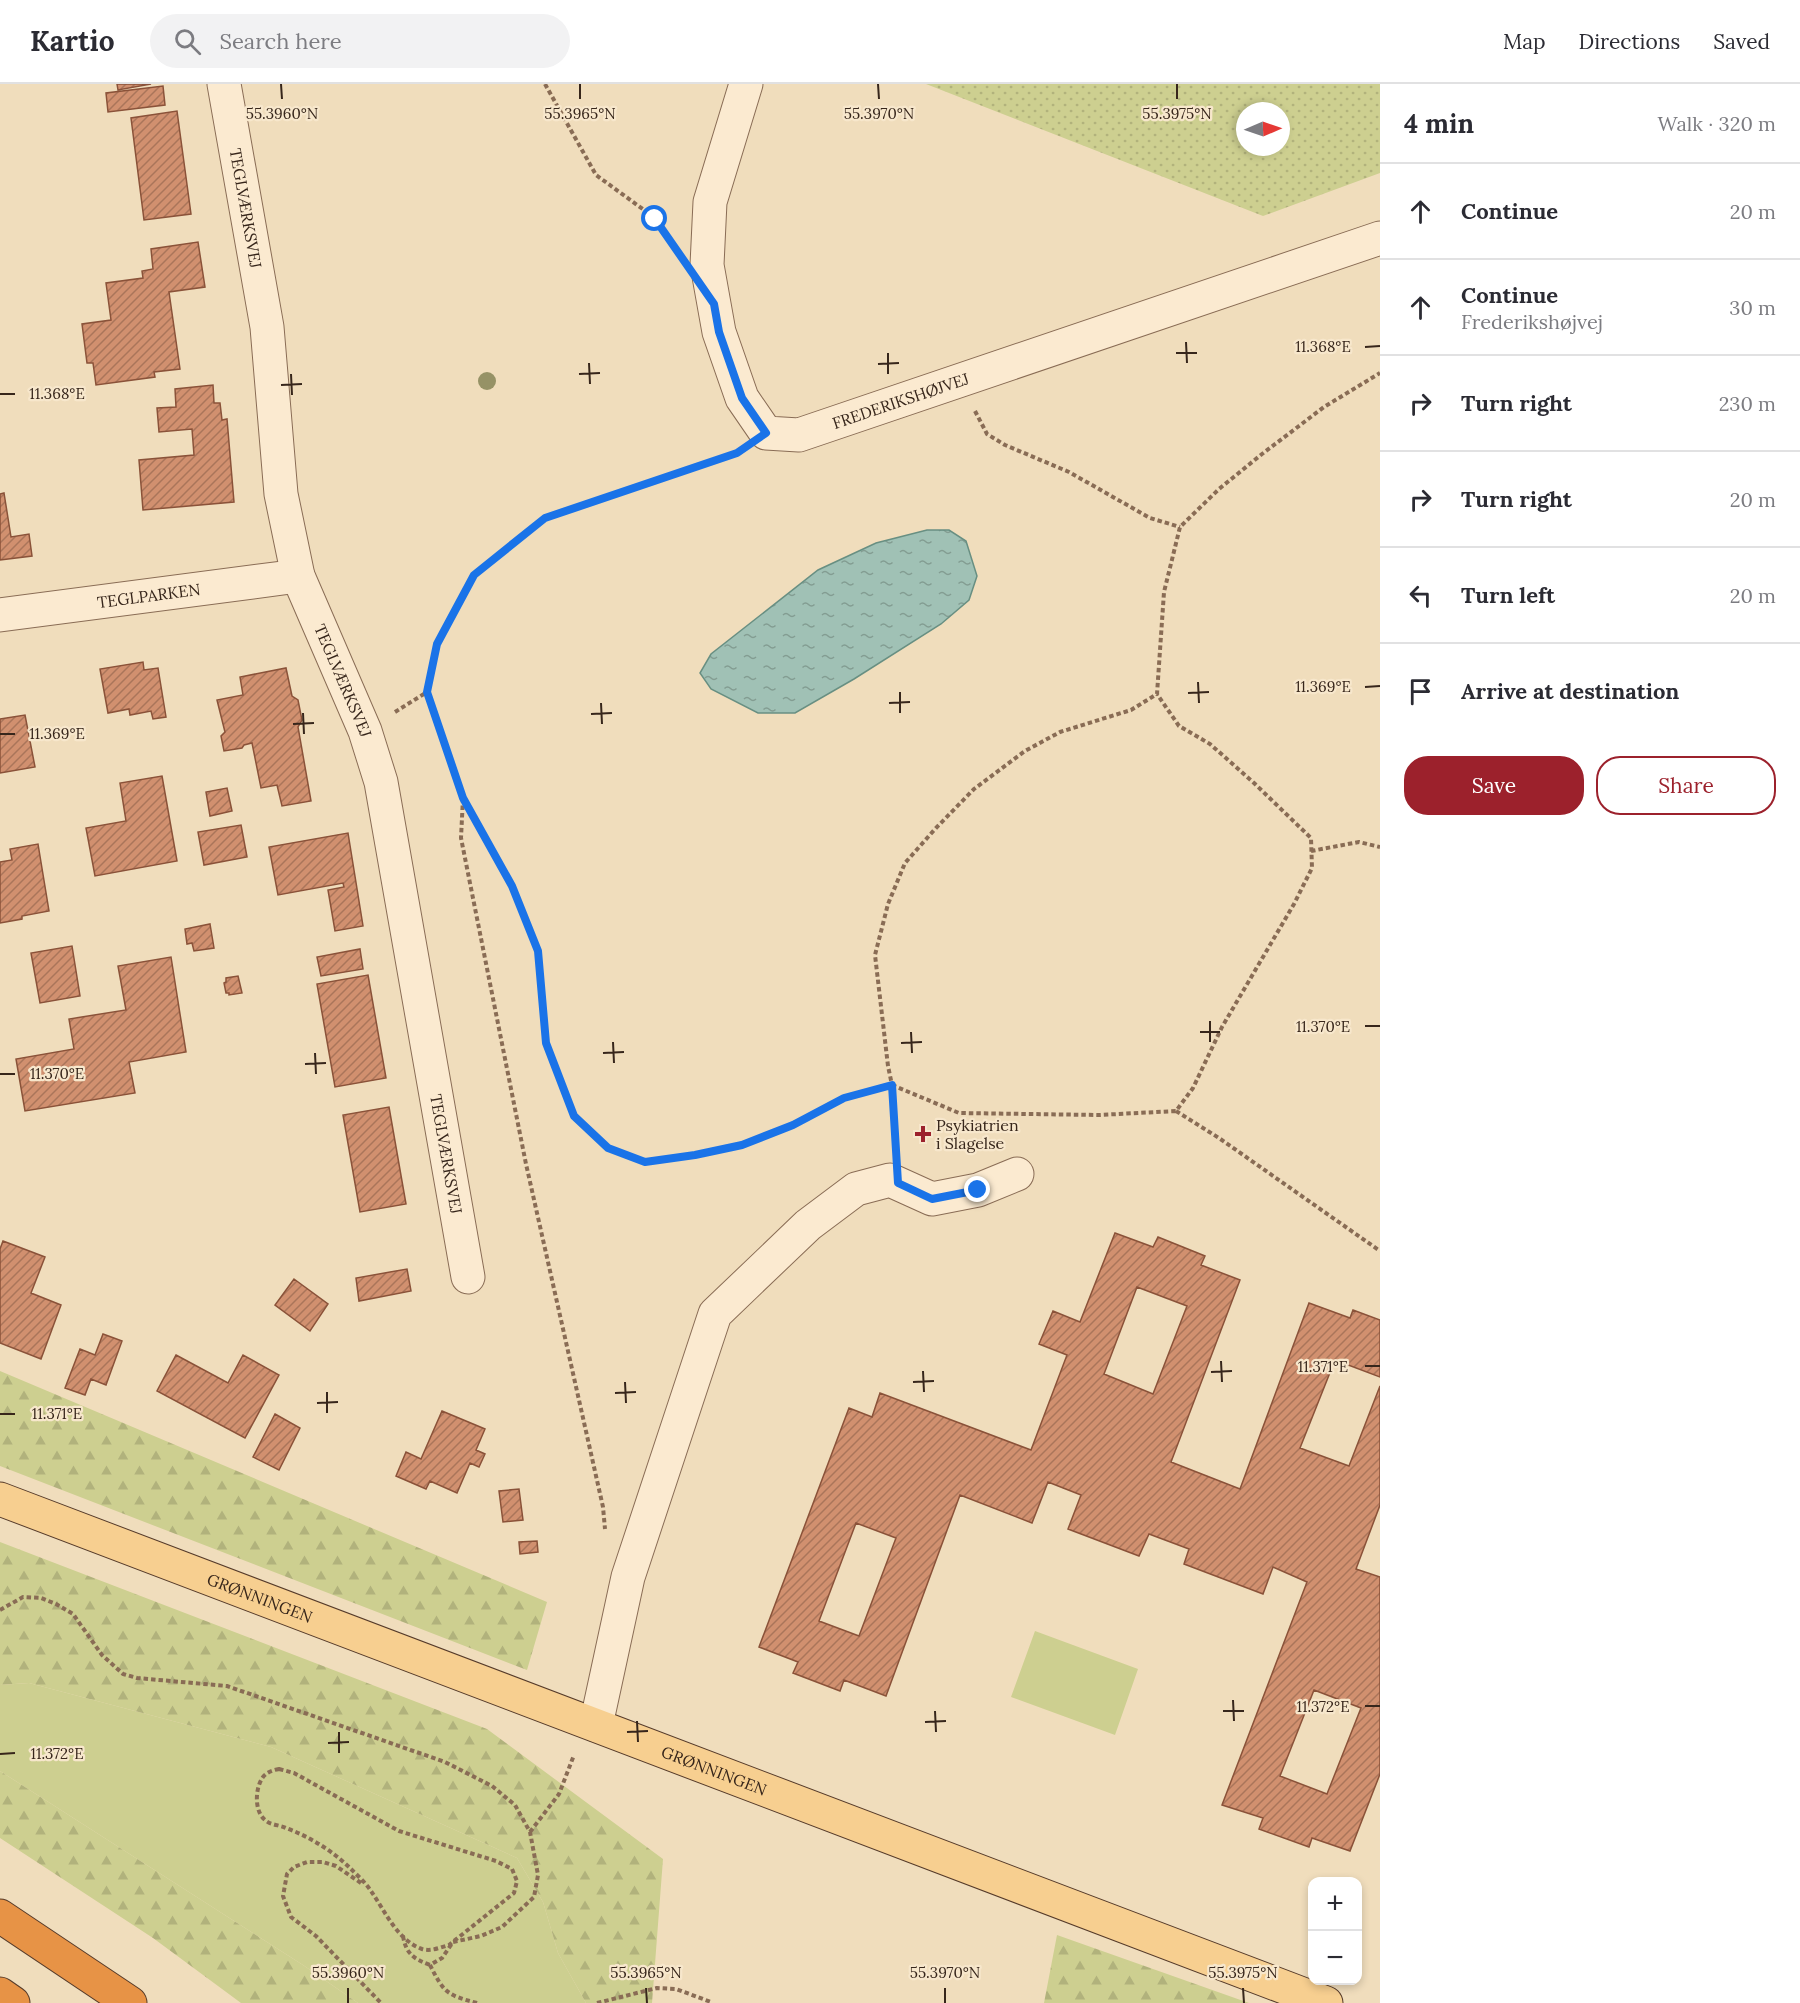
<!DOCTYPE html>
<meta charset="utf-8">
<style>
body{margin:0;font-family:Lora,serif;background:#f2f2f3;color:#2b2b33}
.controls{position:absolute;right:18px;bottom:18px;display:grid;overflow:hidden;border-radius:12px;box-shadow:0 3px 9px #0003}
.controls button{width:54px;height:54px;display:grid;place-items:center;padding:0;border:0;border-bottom:2px solid #e1e1e2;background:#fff;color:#2b2b33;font:30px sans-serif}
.compass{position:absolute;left:1236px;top:18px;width:54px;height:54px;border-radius:50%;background:#fff;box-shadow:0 3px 9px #0003;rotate:88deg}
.stop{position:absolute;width:18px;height:18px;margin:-14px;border:4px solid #1a73e8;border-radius:50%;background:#fff}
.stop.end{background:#1a73e8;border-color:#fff;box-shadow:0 2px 6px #0008}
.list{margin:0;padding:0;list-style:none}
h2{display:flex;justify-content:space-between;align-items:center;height:78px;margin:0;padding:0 24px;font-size:26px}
h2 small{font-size:20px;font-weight:400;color:#7c7c81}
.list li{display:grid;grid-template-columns:39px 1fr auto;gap:18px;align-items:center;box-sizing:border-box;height:96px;padding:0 24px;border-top:2px solid #e1e1e2}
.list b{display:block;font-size:22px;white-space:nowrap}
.list p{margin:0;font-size:20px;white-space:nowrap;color:#7c7c81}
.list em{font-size:20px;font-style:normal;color:#7c7c81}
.actions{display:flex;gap:12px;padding:18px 24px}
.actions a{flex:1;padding:14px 0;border:2px solid #9c212c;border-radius:24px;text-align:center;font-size:21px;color:#9c212c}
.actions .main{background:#9c212c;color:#fff}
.icon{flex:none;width:33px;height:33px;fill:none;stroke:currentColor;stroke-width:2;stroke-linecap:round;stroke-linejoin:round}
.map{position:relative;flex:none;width:1380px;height:1919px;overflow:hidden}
header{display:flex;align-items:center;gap:36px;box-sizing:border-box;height:84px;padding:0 30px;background:#fff;border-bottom:2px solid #e1e1e2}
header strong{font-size:28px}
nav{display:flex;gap:33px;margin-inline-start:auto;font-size:21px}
.search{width:420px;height:54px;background:#f2f2f3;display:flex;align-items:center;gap:15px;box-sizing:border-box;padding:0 21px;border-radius:33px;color:#7c7c81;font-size:22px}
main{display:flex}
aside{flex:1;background:#fff}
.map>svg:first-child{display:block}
</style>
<header>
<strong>Kartio</strong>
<div class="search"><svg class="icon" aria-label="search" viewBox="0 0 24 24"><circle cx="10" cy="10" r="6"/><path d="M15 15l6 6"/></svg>Search here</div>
<nav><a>Map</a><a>Directions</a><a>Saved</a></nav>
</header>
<main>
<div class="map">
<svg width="1380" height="1919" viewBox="0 0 1380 1919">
<defs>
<pattern id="forest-firs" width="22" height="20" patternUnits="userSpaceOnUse" patternTransform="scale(1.5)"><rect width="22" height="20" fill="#cdcf90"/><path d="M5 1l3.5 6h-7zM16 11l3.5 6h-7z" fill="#b1b27c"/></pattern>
<pattern id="park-dots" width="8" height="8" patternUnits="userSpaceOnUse" patternTransform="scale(1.5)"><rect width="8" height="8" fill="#cdcf90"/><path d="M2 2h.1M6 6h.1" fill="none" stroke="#b1b27c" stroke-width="1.8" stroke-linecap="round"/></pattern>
<pattern id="water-ripples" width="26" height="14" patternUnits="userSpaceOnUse" patternTransform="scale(1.5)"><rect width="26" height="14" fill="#a0c1b5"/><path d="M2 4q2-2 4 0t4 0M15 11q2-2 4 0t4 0" fill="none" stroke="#839d92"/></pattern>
<pattern id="building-hatch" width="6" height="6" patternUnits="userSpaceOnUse" patternTransform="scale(1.5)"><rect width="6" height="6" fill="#d1906f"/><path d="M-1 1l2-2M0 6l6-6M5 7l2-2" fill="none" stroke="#aa755a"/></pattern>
</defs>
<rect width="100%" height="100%" fill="#f0ddbc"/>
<path fill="#cdcf90" d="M1035 1547 1138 1585 1115 1651 1011 1613Z
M29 1599 271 1663 517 1774 543 1818 558 1869 586 1919H358L303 1881 0 1687V1601Z"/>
<path fill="url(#forest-firs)" d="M0 1287 547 1518 527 1586 0 1382Z
M0 1458 487 1645 663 1775 652 1919H586L558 1869 543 1818 517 1774 271 1663 29 1599 0 1601Z
M0 1687 303 1881 358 1919H241L153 1854 0 1754Z
M1057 1851 1249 1919H1044Z"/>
<path fill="url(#park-dots)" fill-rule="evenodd" d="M926 0H1380V89L1263 132ZM1245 27H1281V63H1245Z"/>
<path fill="url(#water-ripples)" stroke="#688f82" stroke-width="1.5" d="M927 446H949L966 457 977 492 969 516 941 540 854 595 795 629H758L711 605 700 589 711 570 818 486 876 459Z"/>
<path fill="url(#building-hatch)" stroke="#8a5239" stroke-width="1.5" fill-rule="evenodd" d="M117 0H151L118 6Z
M163 2 165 21 108 28 106 9Z
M177 27 191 130 144 136 131 34Z
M198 158 205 203 169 208 180 285 154 288 155 293 96 301 93 279H87L82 240 111 236 106 199 143 194 142 187 153 185 151 165Z
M213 301 214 319H220L222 336 227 335 234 418 143 426 139 376 194 371 192 345 159 348 157 324 176 323 175 305Z
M4 409 11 453 29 450 32 472 0 476V410Z
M143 578 144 586 158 584 166 633 153 635 151 627 130 631 129 625 108 629 100 585Z
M286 584 292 612 298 616 302 636 298 643 311 717 282 722 277 701 261 704 252 659 244 661 242 664 224 667 221 652 225 648 217 616 243 611 240 593Z
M25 631 35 683 0 689V635Z
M162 692 177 777 95 792 86 744 126 737 120 699Z
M227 704 232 727 210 732 206 708Z
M241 741 247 773 204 781 198 748Z
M348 749 363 842 335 847 328 806 344 803 343 799 278 811 269 763Z
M38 760 49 827 22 832V835L0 839V778L12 776 10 765Z
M210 840 214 864 194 867 192 859 187 860 185 845Z
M72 862 80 912 40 919 31 869Z
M360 865 363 885 321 892 317 873Z
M171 873 186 968 129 978 135 1009 25 1027 16 975 74 965 69 935 126 926 118 882Z
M368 891 386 994 335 1003 317 900Z
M238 892 242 909 229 911V909H226L224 899 226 898V894Z
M389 1023 406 1120 360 1128 343 1031Z
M1115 1149 1153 1163 1158 1153 1205 1172 1201 1181 1240 1196 1171 1378 1240 1405 1309 1219 1350 1234 1353 1226 1380 1236V1293L1335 1276 1300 1364 1349 1382 1380 1302V1421L1356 1485 1380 1493V1690L1350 1767 1312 1754 1309 1763 1259 1745 1263 1734 1222 1721 1307 1498 1273 1483 1263 1510 1184 1480 1189 1465 1149 1450 1139 1472 1068 1445 1081 1411 1048 1398 1032 1439 960 1411 886 1612 844 1596 840 1607 793 1589 798 1578 759 1563 849 1324 872 1333 880 1309 1031 1366 1067 1271 1039 1260 1053 1227 1080 1238ZM1137 1203 1187 1222 1153 1310 1104 1290ZM856 1439 896 1454 859 1552 819 1537ZM1314 1606 1361 1624 1327 1710 1280 1692Z
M3 1157 45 1173 31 1209 61 1221 41 1275 0 1259V1165Z
M407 1185 411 1207 359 1217 356 1194Z
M294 1195 328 1220 310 1247 275 1221Z
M103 1250 122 1257 106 1301 91 1295 85 1311 65 1304 80 1265 95 1271Z
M176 1271 228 1299 243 1271 279 1291 245 1354 157 1307Z
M442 1327 485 1345 476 1366 485 1370 479 1383 470 1379 457 1409 430 1397 426 1405 396 1392 406 1368 421 1375Z
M275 1330 300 1344 279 1386 253 1373Z
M519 1405 523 1436 503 1438 499 1407Z
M537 1457 538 1468 520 1470 519 1458Z"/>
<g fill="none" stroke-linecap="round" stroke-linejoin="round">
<defs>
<g id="minor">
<path id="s1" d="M224 0 267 243 281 410 298 492 365 647 381 698 468 1193"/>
<path id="s2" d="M746 0 710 118 707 181 719 248 742 314 766 349 799 351 1380 154"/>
<path id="s3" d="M0 531 298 492"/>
<path d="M596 1641 628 1493 715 1230 808 1141 856 1105 890 1096 932 1115 978 1106 1017 1090"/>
</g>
<g id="major">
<path id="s4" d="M0 1415 1326 1919"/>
</g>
<path id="highway" d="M0 1832 130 1919
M0 1910 13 1919"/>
</defs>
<use href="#minor" stroke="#896c55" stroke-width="35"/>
<use href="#major" stroke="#563b2a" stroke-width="35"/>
<use href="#highway" stroke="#563b2a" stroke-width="35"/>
<path stroke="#896c55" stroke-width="4" stroke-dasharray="4.5 3" stroke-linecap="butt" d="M545 0 596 91 655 134 673 160
M975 327 987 350 1005 361 1069 388 1150 434 1180 443
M738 368 545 434 474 491 437 560 427 608 463 714 512 802 538 867 546 959 574 1032 608 1064 645 1078 695 1071 742 1061 793 1041 844 1014 892 1001 959 1029 1099 1031 1176 1027 1193 1004 1222 943 1294 820 1312 784 1311 754 1254 699 1210 660 1179 642 1157 610
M395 628 427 608
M463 714 461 754 526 1080 603 1423 605 1445
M1311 767 1359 758 1380 763
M1176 1027 1219 1054 1380 1167
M896 1064 892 1001 888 982 875 871 888 820 905 779 936 744 974 705 1025 667 1060 648 1131 626 1157 610 1164 508 1180 443 1219 405 1262 370 1324 323 1380 289
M0 1526 23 1513 41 1514 56 1520 73 1530 102 1571 123 1590 137 1594 227 1602 445 1678 492 1702 515 1721 530 1748 538 1791 534 1813 502 1843 481 1852 453 1858 442 1874 430 1881C444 1909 447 1911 477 1919
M279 1685 294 1689 399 1747 496 1777 512 1785 517 1797 514 1809 449 1861C441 1863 431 1868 422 1865 397 1856 385 1827 371 1807 365 1798 356 1790 349 1783 331 1766 310 1753 286 1744 280 1741 270 1741 265 1736 254 1727 255 1704 263 1693 267 1688 273 1686 279 1685Z
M530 1748 559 1710 574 1671
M361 1799 336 1782 323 1778H307L294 1783 287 1790 283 1812 291 1833 316 1852 381 1919
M403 1852C406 1870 414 1875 430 1881
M597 1919 657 1904 676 1905 711 1918"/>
<use href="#minor" stroke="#fbead0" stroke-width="33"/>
<use href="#major" stroke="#f7cf90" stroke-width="33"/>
<use href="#highway" stroke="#e79346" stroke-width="33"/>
</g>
<circle fill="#969266" cx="487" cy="297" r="9"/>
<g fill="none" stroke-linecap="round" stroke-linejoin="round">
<path stroke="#1a73e8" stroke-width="8" d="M655 135 714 220 719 248 742 314 766 349 737 369 545 434 474 491 437 560 427 608 463 714 512 802 538 867 546 959 574 1032 608 1064 645 1078 695 1071 742 1061 793 1041 844 1014 892 1001 898 1099 932 1115 978 1106"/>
</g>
<path fill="none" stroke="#37261b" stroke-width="2" d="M281 0 282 15M580 0V15M878 0 879 15M1177 0V15M1186 258 1187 279M1365 263 1380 262M888 269V290M1176 269H1197M589 279 590 300M878 280 899 279M291 290 292 311M579 290 600 289M281 301 302 300M0 310H15M1198 598 1199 619M1365 603 1380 602M900 608V629M1188 609 1209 608M601 619 602 640M889 619 910 618M303 629 304 650M591 630 612 629M293 640 314 639M0 650H15M1210 937V958M1365 942H1380M911 948 912 969M1200 948H1220M613 958 614 979M901 959 922 958M315 969 316 990M603 969 624 968M305 980 326 979M0 990H15M1221 1277 1222 1298M1365 1282H1380M923 1287 924 1308M1211 1288 1232 1287M625 1298 626 1319M913 1298 934 1297M327 1308V1329M615 1309 636 1308M317 1319 338 1318M0 1330H15M1233 1616 1234 1637M1365 1622H1380M935 1627 936 1648M1223 1627H1244M637 1637 638 1658M925 1638 946 1637M339 1648V1669M627 1648 648 1647M328 1659 349 1658M0 1670 15 1669M348 1904V1919M646 1904 647 1919M945 1904V1919M1243 1904 1244 1919"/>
<path fill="#9c212c" stroke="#f7e7cc" stroke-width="2" d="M920 1041h6v6h6v6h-6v6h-6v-6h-6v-6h6z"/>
<g text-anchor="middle" stroke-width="4.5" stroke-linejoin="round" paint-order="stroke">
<g font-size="16" fill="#37261b" stroke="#f7e7cc">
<text dy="6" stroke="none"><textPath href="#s1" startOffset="126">TEGLVÆRKSVEJ</textPath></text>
<text dy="6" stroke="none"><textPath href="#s2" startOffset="507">FREDERIKSHØJVEJ</textPath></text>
<text dy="6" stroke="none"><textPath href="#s3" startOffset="150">TEGLPARKEN</textPath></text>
<text dy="6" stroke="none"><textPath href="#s1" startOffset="612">TEGLVÆRKSVEJ</textPath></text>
<text dy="6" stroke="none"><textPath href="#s1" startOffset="1098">TEGLVÆRKSVEJ</textPath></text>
<text dy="6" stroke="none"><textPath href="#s4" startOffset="278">GRØNNINGEN</textPath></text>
<text dy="6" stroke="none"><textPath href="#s4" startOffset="764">GRØNNINGEN</textPath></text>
</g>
<g font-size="16" fill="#37261b" stroke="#f7e7cc" text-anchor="start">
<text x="936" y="1047">Psykiatrien<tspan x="936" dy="18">i Slagelse</tspan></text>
</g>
</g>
<g font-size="15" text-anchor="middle" fill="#37261b" stroke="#f7e7cc" stroke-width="4.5" stroke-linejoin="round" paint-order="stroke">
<text x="282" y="35">55.3960°N</text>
<text x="580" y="35">55.3965°N</text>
<text x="879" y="35">55.3970°N</text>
<text x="1177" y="35">55.3975°N</text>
<text x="1323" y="268">11.368°E</text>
<text x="57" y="315">11.368°E</text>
<text x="1323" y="608">11.369°E</text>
<text x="57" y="655">11.369°E</text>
<text x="1323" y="948">11.370°E</text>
<text x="57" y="995">11.370°E</text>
<text x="1323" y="1288">11.371°E</text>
<text x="57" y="1335">11.371°E</text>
<text x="1323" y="1628">11.372°E</text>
<text x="57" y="1675">11.372°E</text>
<text x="348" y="1894">55.3960°N</text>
<text x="646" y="1894">55.3965°N</text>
<text x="945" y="1894">55.3970°N</text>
<text x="1243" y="1894">55.3975°N</text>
</g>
</svg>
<div class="controls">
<button>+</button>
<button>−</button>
</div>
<svg class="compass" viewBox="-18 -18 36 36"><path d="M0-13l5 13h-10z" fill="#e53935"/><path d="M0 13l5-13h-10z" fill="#7c7c81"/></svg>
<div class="stop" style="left:655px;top:135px"></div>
<div class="stop end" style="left:978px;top:1106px"></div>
</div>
<aside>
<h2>4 min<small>Walk · 320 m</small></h2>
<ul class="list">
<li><svg class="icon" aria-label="ahead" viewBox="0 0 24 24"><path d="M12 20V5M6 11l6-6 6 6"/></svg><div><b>Continue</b></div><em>20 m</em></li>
<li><svg class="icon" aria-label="ahead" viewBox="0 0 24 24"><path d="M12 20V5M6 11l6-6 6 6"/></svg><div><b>Continue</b><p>Frederikshøjvej</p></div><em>30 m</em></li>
<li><svg class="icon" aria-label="right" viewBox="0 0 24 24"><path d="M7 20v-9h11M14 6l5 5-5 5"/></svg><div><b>Turn right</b></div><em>230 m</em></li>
<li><svg class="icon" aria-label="right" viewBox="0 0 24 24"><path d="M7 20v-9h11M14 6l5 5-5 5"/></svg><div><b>Turn right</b></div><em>20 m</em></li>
<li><svg class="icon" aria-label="left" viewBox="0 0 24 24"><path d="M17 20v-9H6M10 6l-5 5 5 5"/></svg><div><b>Turn left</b></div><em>20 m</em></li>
<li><svg class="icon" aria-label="arrive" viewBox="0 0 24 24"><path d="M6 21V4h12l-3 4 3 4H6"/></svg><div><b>Arrive at destination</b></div></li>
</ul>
<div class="actions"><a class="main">Save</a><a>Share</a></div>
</aside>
</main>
